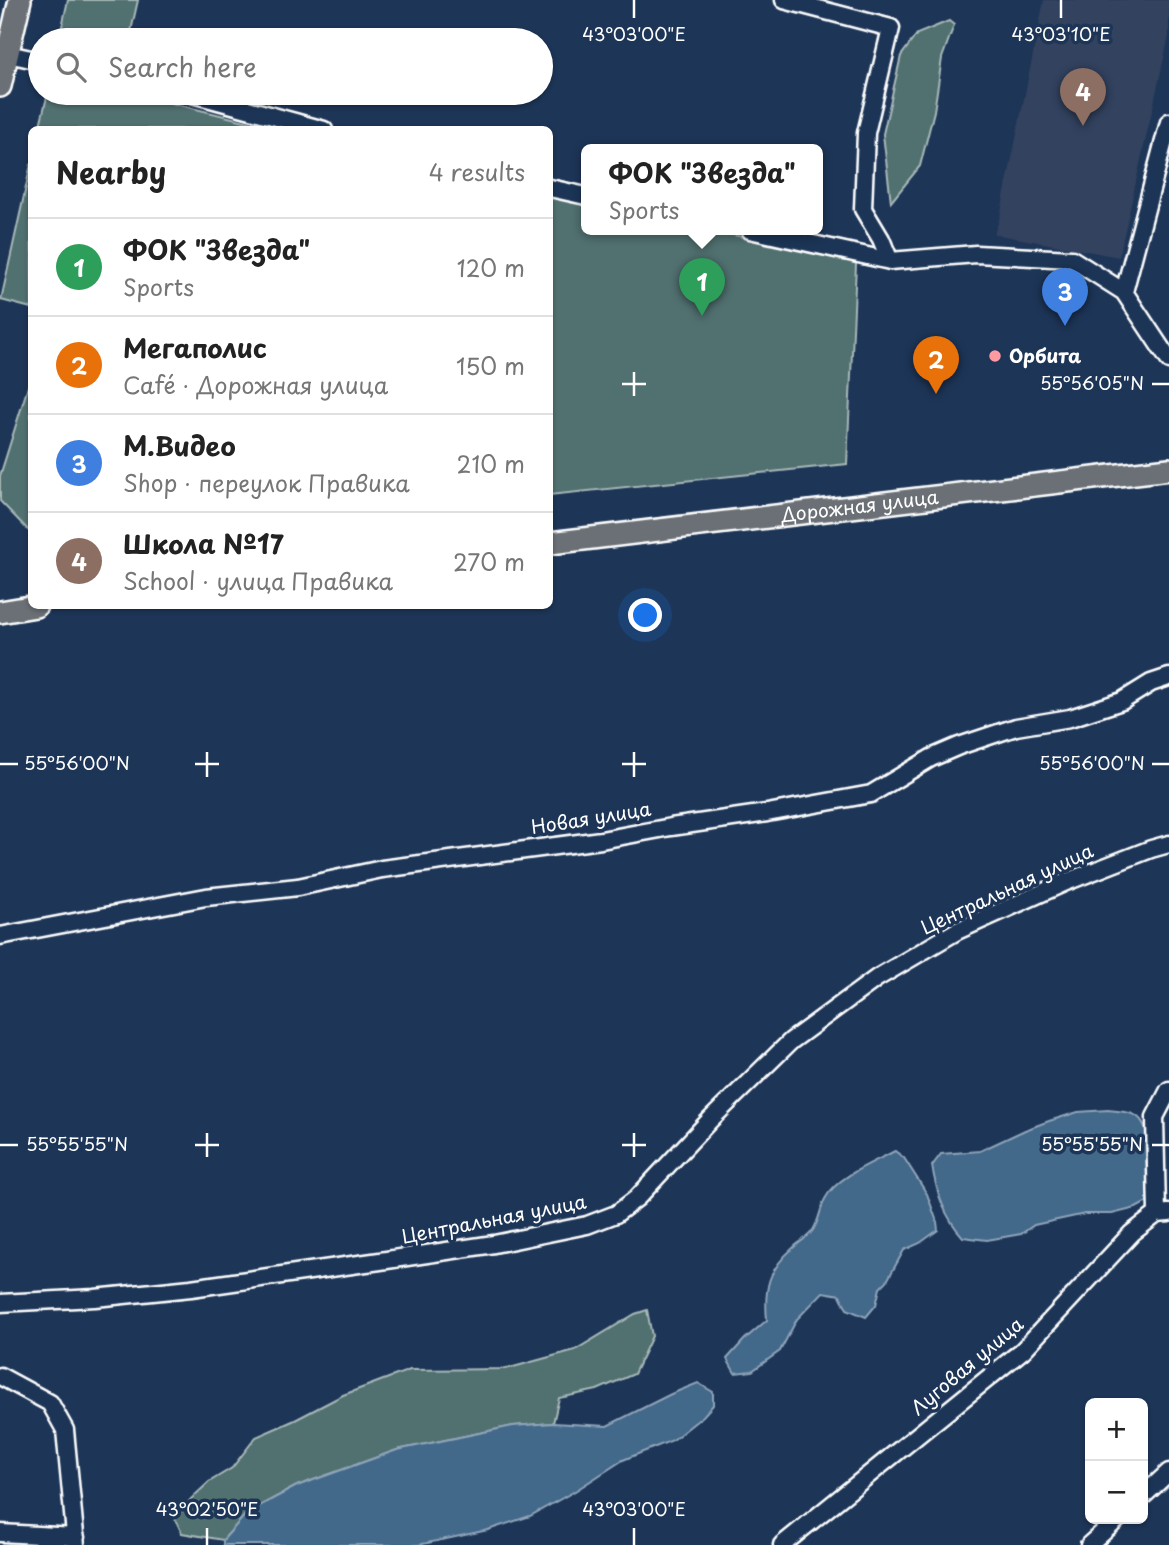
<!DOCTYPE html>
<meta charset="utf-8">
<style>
body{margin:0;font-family:"Playpen Sans",sans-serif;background:#f6f6f6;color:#222}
.controls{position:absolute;right:21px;bottom:21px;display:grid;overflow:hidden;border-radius:10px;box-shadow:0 2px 5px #0004}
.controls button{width:63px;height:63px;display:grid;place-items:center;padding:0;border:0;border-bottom:2px solid #e0e0e0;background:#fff;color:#222;font:35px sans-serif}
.you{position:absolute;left:646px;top:616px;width:24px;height:24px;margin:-18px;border:5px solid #fff;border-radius:50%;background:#1a73e8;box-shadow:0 0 0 10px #1a73e833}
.badge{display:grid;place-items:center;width:46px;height:46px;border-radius:50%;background:#85585c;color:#fff;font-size:23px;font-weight:700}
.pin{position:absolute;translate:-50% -58px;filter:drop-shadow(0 2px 4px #0008)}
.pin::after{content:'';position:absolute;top:37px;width:24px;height:21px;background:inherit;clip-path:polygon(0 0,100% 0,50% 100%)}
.popup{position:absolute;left:581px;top:144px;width:242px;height:91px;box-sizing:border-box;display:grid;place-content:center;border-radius:10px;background:#fff;filter:drop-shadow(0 2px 5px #0005);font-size:23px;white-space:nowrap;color:#767676}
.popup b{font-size:26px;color:#222}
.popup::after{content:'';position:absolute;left:50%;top:100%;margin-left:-14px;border:14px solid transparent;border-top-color:#fff}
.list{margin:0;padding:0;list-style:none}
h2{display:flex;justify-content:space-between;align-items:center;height:91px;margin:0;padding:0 28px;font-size:30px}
h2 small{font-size:23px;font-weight:400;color:#767676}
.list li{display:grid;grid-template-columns:46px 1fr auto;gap:21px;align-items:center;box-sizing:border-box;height:98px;padding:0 28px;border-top:2px solid #e0e0e0}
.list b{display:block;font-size:26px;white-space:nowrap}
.list p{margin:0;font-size:23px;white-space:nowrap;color:#767676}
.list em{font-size:23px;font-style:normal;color:#767676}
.icon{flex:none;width:38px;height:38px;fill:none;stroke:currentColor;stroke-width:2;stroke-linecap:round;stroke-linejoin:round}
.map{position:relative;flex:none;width:1169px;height:1545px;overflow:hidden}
.search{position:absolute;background:#fff;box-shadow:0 2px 5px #0004;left:28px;top:28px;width:525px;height:77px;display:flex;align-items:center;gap:18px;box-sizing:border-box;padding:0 24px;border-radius:38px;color:#767676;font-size:26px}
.panel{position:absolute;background:#fff;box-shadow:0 2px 5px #0004;left:28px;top:126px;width:525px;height:483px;border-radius:10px}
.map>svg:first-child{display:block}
</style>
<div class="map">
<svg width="1169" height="1545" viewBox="0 0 1169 1545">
<rect width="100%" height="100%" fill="#1d3557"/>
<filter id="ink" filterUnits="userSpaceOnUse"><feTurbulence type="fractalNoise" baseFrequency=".0143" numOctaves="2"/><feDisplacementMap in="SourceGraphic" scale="14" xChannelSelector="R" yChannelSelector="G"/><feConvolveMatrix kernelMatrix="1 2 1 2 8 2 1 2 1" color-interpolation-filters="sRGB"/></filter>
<g filter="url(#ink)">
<path fill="#32435e" d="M1044 0H1169V36L1119 257 994 234 1000 217Z"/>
<path fill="#517070" stroke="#a8b8b8" stroke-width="2" d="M68 0H138L129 40H59Z
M949 21 954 25 942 58 934 111 920 166 891 202 883 134 901 56 917 34Z
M48 93H131L277 129H39Z
M31 164 32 308H31L1 300Z
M550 196 586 204V230H710L847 259 856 264 847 464 550 495Z
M31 377V533L0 501V476Z
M647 1310 652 1336 634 1374 597 1390 559 1398 553 1423 513 1426 397 1450 297 1486 248 1512 223 1540 182 1533 175 1519 191 1499 209 1482 232 1468 256 1437 295 1420 343 1395 410 1370 506 1369 575 1350 635 1314Z"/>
<path fill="#43678a" stroke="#8ea4b9" stroke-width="2" d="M1108 1110C1117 1111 1133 1111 1140 1119 1154 1134 1151 1184 1147 1202L1136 1208 1112 1214H1085L1034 1225 1021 1234 987 1240 963 1237C944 1216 937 1194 932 1166L941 1154 980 1151 1025 1130 1049 1121 1078 1112Z
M895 1151 904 1158 927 1194 937 1222 938 1230 920 1243 904 1250 887 1281 880 1288 876 1305 866 1317 847 1309 840 1295 823 1292 797 1319 780 1351 752 1371 735 1373 727 1359 745 1339 767 1320C764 1288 768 1270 793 1248 799 1242 809 1237 813 1230 819 1221 820 1209 825 1199 836 1177 874 1162 895 1151Z
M698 1383 713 1392V1405L703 1416 673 1440 623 1460 575 1491 530 1516 488 1530 418 1545H223V1540L248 1512 297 1486 397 1450 513 1426 553 1423 607 1426 671 1394Z"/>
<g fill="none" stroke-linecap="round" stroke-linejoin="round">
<defs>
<path id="minor" d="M784 0 891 28 866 133 863 209 881 239 890 261 976 254 1072 259 1124 292
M8 54 40 61
M189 93 324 130
M1169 122 1124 292 1169 360
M550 188 586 196
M750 230 890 261
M0 936 206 897 298 887 382 869 601 840 671 827 767 813 871 794 931 758 959 746 1016 727 1070 718 1122 701 1151 683 1169 677
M1157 1214 1155 1117 1169 1090
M0 1303 95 1298 191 1288 380 1261 494 1244 587 1225 616 1214 637 1198 710 1120 791 1041 877 978 957 931 1066 882 1151 849 1169 844
M0 1376 50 1403 65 1430 76 1545
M1143 1496 1169 1472
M0 1533 76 1537
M782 1545 1023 1350 1132 1233 1157 1214 1169 1213
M1089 1545 1118 1519"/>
<g id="major">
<path d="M0 86 20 0"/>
<path id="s1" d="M550 543 1169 469"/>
<path d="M0 612 36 606"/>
</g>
</defs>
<use href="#minor" stroke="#fff" stroke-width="21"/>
<use href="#major" stroke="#fff" stroke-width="26"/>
<use href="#minor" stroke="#1d3557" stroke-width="16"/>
<use href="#major" stroke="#6b6f75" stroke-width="21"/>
</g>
</g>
<path fill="none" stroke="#fff" stroke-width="2.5" d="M634 0V18M1061 0V18M634 372V396M622 384H646M1152 384H1169M207 752V777M634 752V777M0 764H18M195 764H219M622 764H646M1152 764H1169M207 1133V1157M634 1133V1157M0 1145H18M195 1145H219M622 1145H646M1152 1145H1169M207 1528V1545M634 1528V1545"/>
<circle fill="#ff9aa2" stroke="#1d3557" stroke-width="2.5" cx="995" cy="356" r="7"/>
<g text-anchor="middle" stroke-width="7" stroke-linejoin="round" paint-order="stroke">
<g font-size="19" font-weight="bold" fill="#fff" stroke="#1d3557" text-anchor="start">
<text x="1009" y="363">Орбита</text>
</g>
<g font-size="19" fill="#fff" stroke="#1d3557">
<text dy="7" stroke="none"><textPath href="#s1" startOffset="312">Дорожная улица</textPath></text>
<text transform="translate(591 818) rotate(-9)" y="7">Новая улица</text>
<text transform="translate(1007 889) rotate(-25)" y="7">Центральная улица</text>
<text transform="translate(494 1219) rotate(-11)" y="7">Центральная улица</text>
<text transform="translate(967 1366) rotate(-40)" y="7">Луговая улица</text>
</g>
</g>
<g font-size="18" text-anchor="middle" fill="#fff" stroke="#1d3557" stroke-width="7" stroke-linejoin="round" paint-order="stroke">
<text x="634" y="41">43°03'00"E</text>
<text x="1061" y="41">43°03'10"E</text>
<text x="1092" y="390">55°56'05"N</text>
<text x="77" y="770">55°56'00"N</text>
<text x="1092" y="770">55°56'00"N</text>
<text x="77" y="1151">55°55'55"N</text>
<text x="1092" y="1151">55°55'55"N</text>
<text x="207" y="1516">43°02'50"E</text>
<text x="634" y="1516">43°03'00"E</text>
</g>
</svg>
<div class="controls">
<button>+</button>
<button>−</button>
</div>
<div class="you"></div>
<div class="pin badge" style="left:702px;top:316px;background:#2e9e5b">1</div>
<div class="popup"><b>ФОК &quot;Звезда&quot;</b>Sports</div>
<div class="pin badge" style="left:936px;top:394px;background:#e8710a">2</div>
<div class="pin badge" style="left:1065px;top:326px;background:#3f7fe0">3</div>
<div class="pin badge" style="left:1083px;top:126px;background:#8d6e63">4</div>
<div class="search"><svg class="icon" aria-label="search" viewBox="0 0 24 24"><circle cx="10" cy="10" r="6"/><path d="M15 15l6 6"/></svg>Search here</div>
<section class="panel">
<h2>Nearby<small>4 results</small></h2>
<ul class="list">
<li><span class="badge" style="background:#2e9e5b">1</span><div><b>ФОК &quot;Звезда&quot;</b><p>Sports</p></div><em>120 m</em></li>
<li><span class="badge" style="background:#e8710a">2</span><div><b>Мегаполис</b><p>Café · Дорожная улица</p></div><em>150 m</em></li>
<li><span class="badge" style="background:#3f7fe0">3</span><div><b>М.Видео</b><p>Shop · переулок Правика</p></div><em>210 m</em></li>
<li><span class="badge" style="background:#8d6e63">4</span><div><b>Школа №17</b><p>School · улица Правика</p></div><em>270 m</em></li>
</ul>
</section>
</div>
